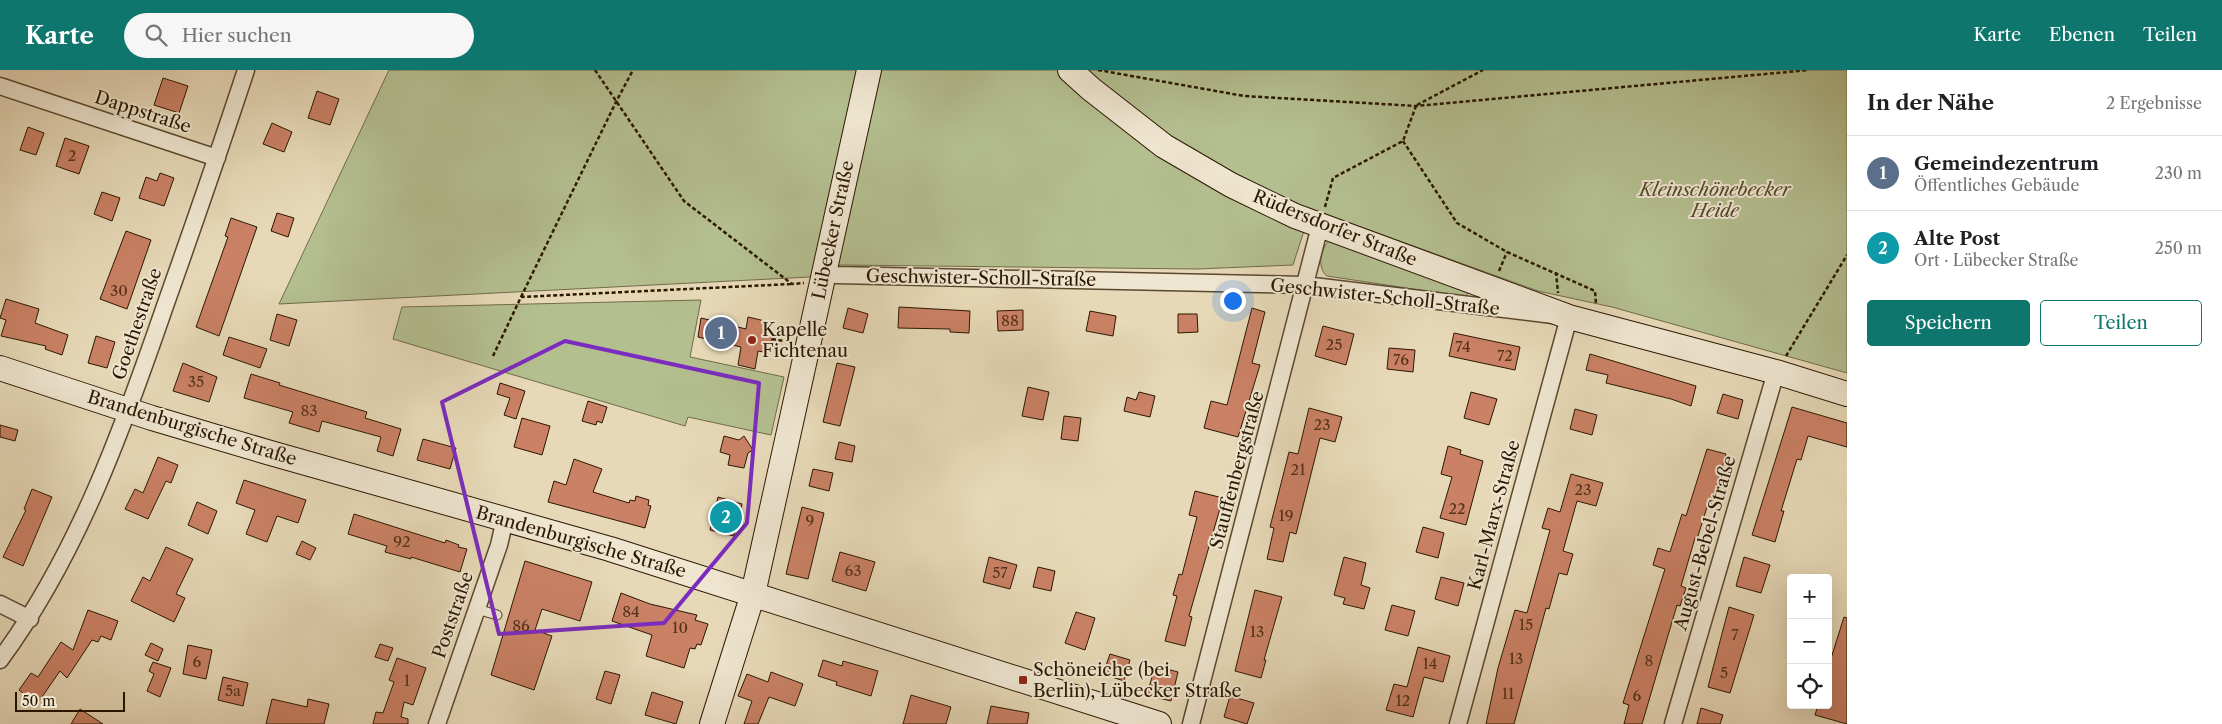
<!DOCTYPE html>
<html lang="de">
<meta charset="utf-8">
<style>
body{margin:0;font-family:"Libre Caslon Text",serif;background:#f6f6f6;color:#202124}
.controls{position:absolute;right:15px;bottom:15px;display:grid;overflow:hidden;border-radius:5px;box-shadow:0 5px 20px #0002}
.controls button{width:45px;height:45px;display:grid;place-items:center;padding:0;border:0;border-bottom:1px solid #e0e0e0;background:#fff;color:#202124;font:25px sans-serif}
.scale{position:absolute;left:15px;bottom:12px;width:110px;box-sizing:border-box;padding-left:5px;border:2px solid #2b1700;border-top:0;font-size:14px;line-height:18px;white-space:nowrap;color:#2b1700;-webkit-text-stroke:4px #efe6d1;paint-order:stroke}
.you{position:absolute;left:1232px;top:230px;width:18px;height:18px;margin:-12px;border:4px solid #fff;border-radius:50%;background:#1a73e8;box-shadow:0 0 0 8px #1a73e833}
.badge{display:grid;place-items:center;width:32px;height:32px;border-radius:50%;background:#0f766e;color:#fff;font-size:16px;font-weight:700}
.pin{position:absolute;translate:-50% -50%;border:2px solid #fff;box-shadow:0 1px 5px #0006}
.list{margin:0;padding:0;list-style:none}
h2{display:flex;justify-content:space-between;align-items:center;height:65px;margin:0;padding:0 20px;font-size:21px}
h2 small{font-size:16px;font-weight:400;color:#757577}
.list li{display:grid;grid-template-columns:32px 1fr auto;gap:15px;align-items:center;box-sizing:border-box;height:75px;padding:0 20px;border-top:1px solid #e0e0e0}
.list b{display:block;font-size:19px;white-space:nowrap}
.list p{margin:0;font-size:16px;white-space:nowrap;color:#757577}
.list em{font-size:16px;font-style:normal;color:#757577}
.actions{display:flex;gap:10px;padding:15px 20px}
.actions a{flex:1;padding:11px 0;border:1px solid #0f766e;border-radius:5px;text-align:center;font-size:18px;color:#0f766e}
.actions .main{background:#0f766e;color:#fff}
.icon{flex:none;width:28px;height:28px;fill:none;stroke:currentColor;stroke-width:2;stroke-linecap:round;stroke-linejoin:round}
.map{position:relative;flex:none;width:1847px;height:654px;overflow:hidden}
header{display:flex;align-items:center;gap:30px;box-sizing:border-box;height:70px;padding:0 25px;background:#0f766e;color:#fff}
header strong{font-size:24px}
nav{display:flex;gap:28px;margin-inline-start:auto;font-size:18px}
.search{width:350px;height:45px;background:#f6f6f6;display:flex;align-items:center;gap:12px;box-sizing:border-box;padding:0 18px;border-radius:28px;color:#757577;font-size:19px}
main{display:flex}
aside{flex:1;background:#fff}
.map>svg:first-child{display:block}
</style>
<header>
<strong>Karte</strong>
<div class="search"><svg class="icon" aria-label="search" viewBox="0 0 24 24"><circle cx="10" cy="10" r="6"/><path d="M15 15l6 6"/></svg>Hier suchen</div>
<nav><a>Karte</a><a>Ebenen</a><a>Teilen</a></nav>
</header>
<main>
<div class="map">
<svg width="1847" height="654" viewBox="0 0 1847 654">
<rect width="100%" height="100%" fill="#e7d9b8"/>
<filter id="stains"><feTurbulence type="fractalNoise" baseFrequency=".004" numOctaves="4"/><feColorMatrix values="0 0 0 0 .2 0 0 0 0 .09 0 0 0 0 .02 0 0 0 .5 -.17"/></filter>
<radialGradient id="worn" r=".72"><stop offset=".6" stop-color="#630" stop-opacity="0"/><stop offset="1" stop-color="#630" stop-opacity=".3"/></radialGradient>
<path fill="#b4bf90" stroke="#706b48" d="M389 0H1847V303L1612 237 1538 221 1311 139 1293 195 1197 199 840 195 810 207 279 234Z
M1329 171 1469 220 1466 227 1327 206C1317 199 1320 179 1329 171Z
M701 230 690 287 784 307 771 365 688 347 685 356 393 269 402 237Z"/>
<path fill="#ca8165" stroke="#2b1700" d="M163 8 188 16 179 43 154 35Z
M317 21 339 29 330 55 308 48Z
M272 53 292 62 284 82 263 74Z
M28 57 44 63 36 85 20 80Z
M65 68 89 76 79 104 56 96Z
M160 103 174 108 164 136 139 128 146 107 157 111Z
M102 122 120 128 112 151 94 144Z
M277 143 294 148 288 167 271 161Z
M231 148 257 157 219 266 196 257 228 167 225 166Z
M126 161 151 170 127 239 100 229Z
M6 229 39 239 35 253 68 265 62 285 45 279 46 276 1 266 6 250 0 248Z
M899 237 970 241 969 263 950 262V259L898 258Z
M848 238 868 244 863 263 843 258Z
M1252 238 1265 242 1252 293 1260 295 1238 367 1204 358 1211 331 1227 335Z
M1023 240V260L998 261 997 241Z
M1090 241 1116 246 1113 266 1086 261Z
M277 244 297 250 289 276 270 270Z
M1178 244H1197L1198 262 1178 263Z
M748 247 765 251 763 262 773 265 769 283 758 281 755 299 738 295 741 277 698 267 701 248 746 259Z
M1323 256 1354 264 1346 295 1315 286Z
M1454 263 1520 277 1515 300 1449 286Z
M96 266 115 272 107 298 88 293Z
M229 267 267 279 260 298 223 285Z
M1389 278 1415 280 1413 302 1387 299Z
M1590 284 1696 316 1691 336 1671 329 1606 313 1608 305 1586 300Z
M183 293 217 307 209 332 173 321Z
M837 293 855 297 840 356 823 352Z
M251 304 280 313 279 315 367 342 365 348 401 359 393 386 377 381 381 367 322 351 319 362 289 353 293 342 244 328Z
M500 313 525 321 516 349 504 345 510 328 497 324Z
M1028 317 1049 322 1043 350 1022 346Z
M1139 322 1155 326 1150 347 1124 341 1127 327 1136 330Z
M1471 322 1497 329 1489 355 1464 348Z
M1723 324 1743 330 1738 349 1717 343Z
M588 331 607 337 602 353 597 351 596 355 582 351Z
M1792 337 1847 353V377L1808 366 1801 390 1797 389 1781 441H1784L1775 472 1752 465Z
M1309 338 1342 347 1335 372 1320 368 1296 464 1290 462 1283 492 1267 489 1274 458 1270 457 1289 382 1298 384Z
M1575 339 1597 345 1592 365 1570 359Z
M1064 346 1081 348 1078 371 1061 369Z
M522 348 550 356 542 385 514 377Z
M0 355 18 360 15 371 0 367Z
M724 366 739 370 744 366 753 380 748 383 744 398 728 395 730 385 720 382Z
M423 369 456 378 450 399 417 390Z
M839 372 855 376 852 392 835 389Z
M1448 376 1461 380 1460 384 1483 391 1466 455 1440 448 1452 407 1441 404Z
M1707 379 1726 384 1711 435 1708 434 1697 469 1695 468 1681 516 1686 518 1680 536 1677 535 1642 654H1624L1629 635 1623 633 1665 499 1653 495 1658 478 1670 482 1682 444 1686 446Z
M158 387 178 395 171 413 166 411 148 449 125 439 135 419 143 423Z
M574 389 602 399 593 422 629 433 630 430 635 431 636 426 649 430 648 435 651 436 645 458 548 432 554 411 566 415Z
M813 399 833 403 829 421 809 416Z
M1571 404 1603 413 1596 436 1577 431 1563 481 1573 484 1567 505 1559 503 1549 539 1546 538 1514 654H1486L1498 598 1515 540 1527 543 1550 460 1542 458 1548 438 1560 442Z
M244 410 306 430 298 453 277 446 267 472 246 464 255 440 236 433Z
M32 419 52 427 23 496 3 487 26 440 24 439Z
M1195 421 1223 428 1189 546 1192 547 1185 576 1165 571 1177 526 1173 525 1179 504 1182 505 1197 447 1189 445Z
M718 427 742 434 734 466 710 460Z
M197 432 217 441 208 464 188 455Z
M802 437 824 443 808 509 786 504Z
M354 444 445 473 446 470 459 475 458 477 467 479 460 502 411 487V489L385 482 387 476 348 464Z
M1423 457 1444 463 1438 488 1416 482Z
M302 471 316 478 310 490 296 484Z
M166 477 193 489 176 524 185 528 174 552 131 531 143 507 150 511Z
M840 482 875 492 866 521 832 511Z
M989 487 1017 495 1010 519 983 512Z
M1344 487 1366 493 1361 515 1370 518 1364 539 1343 534 1345 528 1334 525Z
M1744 487 1770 495 1761 523 1736 516Z
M525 491 592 512 580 551 542 539 535 560 552 566 534 620 491 605Z
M1038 497 1055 501 1051 521 1033 517Z
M1441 507 1464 513 1458 536 1435 529Z
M1255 520 1282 527 1264 590H1266L1261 608 1235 601Z
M621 523 650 534 697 545 695 550 708 554 701 575 697 574 695 579 690 578 684 598 646 586 652 565 612 551Z
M1392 535 1415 541 1408 566 1385 560Z
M1729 537 1754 545 1730 623 1708 617Z
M88 540 118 551 111 570 101 566 98 572 92 570 67 608 60 601 37 634 19 620 31 603 38 607 61 572 73 580Z
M1076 542 1095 548 1085 580 1065 573Z
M1844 547 1847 548V654L1815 645 1818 635H1828V598Z
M151 573 163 579 158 591 145 585Z
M380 574 393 578 388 591 375 587Z
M188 575 212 580 206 609 183 604Z
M1418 577 1450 586 1443 612 1424 607 1413 647 1386 640 1394 614 1407 617Z
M1110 584 1130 590 1124 611 1103 604Z
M397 588 426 598 413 635 404 632 401 647 408 649V654H373L376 642 383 643 394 612 389 610Z
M823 590 842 596 843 591 878 601 871 626 836 615 837 612 818 606Z
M153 592 171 598 160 627 147 621 154 604 149 601Z
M1155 596 1178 602 1171 631 1147 625Z
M605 601 620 605 611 634 596 629Z
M771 602 803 614 795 636 769 627 758 654H744L752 631 738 626 747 604 768 612Z
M223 607 248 613 243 636 218 630Z
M652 622 683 632 676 654 645 645Z
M911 625 951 637 946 654H903Z
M1230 626 1254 633 1247 654 1224 647Z
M272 629 307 637 308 629 329 634 324 654H266Z
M991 636 1029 643 1027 654H987Z
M1701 638 1723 645 1720 654H1697Z
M80 639 103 654H71Z"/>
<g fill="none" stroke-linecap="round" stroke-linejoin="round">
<defs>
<path id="lane" d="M477 539 497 545"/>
<path id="street" d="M0 16 217 88
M823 203 836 205 1305 215 1569 247 1458 654
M0 534 30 549
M0 590C78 484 123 358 165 236 193 157 220 79 246 0
M437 654 499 475 505 449
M1191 654 1320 156
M1673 654 1776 302"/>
<path id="secondary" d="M1070 0 1091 19 1164 76 1231 115 1295 146 1569 247 1776 302 1847 324
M0 298 152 348 267 382 610 479 1159 654
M712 654 753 524 869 0"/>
</defs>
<use href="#lane" stroke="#5a482e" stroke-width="11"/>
<use href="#street" stroke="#5a482e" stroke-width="19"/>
<use href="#secondary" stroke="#2b1700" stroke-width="26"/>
<path stroke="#2b1700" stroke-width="2.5" stroke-dasharray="4 2.5" stroke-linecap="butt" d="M595 0 684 131 792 214 804 213
M1098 0 1244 26 1416 36 1809 0
M1417 35 1483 0
M1403 71 1457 153 1507 182 1595 221 1596 234
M1325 137 1333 108 1403 71 1416 36
M1499 201 1507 182
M1556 202 1558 223
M521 227 616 32 633 0
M772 269 789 272
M493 286 521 227 792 214
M1786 286 1847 185"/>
<use href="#lane" stroke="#efe6d1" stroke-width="9"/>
<use href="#street" stroke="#efe6d1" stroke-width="16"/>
<use href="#secondary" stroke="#efe6d1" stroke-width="24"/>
</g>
<path fill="none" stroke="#7b2cbf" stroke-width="4" stroke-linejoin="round" d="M565 271 759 313 747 453 664 553 499 564 442 332Z"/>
<g fill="#8f2418" stroke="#efe6d1" stroke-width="2">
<circle cx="752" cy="270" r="5"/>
<rect x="1018" y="605" width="10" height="10" rx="2.5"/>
</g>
<g text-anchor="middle" stroke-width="4" stroke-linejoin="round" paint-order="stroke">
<g font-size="15" fill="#533219">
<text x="72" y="91">2</text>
<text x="119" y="226">30</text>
<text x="1010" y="256">88</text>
<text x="1334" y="280">25</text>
<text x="1463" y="282">74</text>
<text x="1505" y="291">72</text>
<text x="1401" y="295">76</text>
<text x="196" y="317">35</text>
<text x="309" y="346">83</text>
<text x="1322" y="360">23</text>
<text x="1298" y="405">21</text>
<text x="1583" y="425">23</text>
<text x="1457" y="444">22</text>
<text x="1286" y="451">19</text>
<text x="810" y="456">9</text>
<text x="402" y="477">92</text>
<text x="853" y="506">63</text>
<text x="1000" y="508">57</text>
<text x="631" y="547">84</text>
<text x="1526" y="560">15</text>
<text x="521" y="561">86</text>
<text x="680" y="563">10</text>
<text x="1257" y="567">13</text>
<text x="1735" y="570">7</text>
<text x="1516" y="594">13</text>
<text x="1649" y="596">8</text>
<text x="197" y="597">6</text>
<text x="1430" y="599">14</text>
<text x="1724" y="608">5</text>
<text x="407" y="616">1</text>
<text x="233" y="626">5a</text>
<text x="1508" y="629">11</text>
<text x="1637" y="631">6</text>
<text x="1403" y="636">12</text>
</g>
<g font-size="18" fill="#2b1700" stroke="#efe6d1">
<text transform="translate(143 42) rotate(18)" y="6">Dappstraße</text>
<text transform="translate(1335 158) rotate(22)" y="6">Rüdersdorfer Straße</text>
<text transform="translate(833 160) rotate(-78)" y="6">Lübecker Straße</text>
<text transform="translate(981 208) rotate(1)" y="6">Geschwister-Scholl-Straße</text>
<text transform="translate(1385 227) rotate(6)" y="6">Geschwister-Scholl-Straße</text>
<text transform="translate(137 254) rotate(-71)" y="6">Goethestraße</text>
<text transform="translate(192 358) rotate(17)" y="6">Brandenburgische Straße</text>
<text transform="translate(1237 400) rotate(-75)" y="6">Stauffenbergstraße</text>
<text transform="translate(1494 445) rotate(-75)" y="6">Karl-Marx-Straße</text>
<text transform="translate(581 472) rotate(16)" y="6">Brandenburgische Straße</text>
<text transform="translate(1705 473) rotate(-74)" y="6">August-Bebel-Straße</text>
<text transform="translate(453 545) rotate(-71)" y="6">Poststraße</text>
</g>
<g font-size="18" font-style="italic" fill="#54492b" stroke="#efe6d1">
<text x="1715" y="126">Kleinschönebecker<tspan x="1715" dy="21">Heide</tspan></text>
</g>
<g font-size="18" fill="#2b1700" stroke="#efe6d1" text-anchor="start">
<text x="762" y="266">Kapelle<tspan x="762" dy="21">Fichtenau</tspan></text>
<text x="1033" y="606">Schöneiche (bei<tspan x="1033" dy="21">Berlin), Lübecker Straße</tspan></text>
</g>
</g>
<rect width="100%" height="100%" filter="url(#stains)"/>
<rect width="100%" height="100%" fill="url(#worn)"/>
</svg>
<div class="controls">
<button>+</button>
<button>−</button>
<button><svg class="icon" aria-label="locate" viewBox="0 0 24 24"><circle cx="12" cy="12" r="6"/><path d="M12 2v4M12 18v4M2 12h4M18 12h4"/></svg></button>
</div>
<div class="scale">50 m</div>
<div class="you"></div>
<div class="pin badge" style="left:721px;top:263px;background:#5c6f8a">1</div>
<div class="pin badge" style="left:726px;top:447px;background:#0f9aa8">2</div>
</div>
<aside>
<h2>In der Nähe<small>2 Ergebnisse</small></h2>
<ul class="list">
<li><span class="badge" style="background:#5c6f8a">1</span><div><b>Gemeindezentrum</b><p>Öffentliches Gebäude</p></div><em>230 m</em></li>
<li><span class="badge" style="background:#0f9aa8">2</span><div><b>Alte Post</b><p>Ort · Lübecker Straße</p></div><em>250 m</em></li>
</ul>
<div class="actions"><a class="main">Speichern</a><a>Teilen</a></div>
</aside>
</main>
